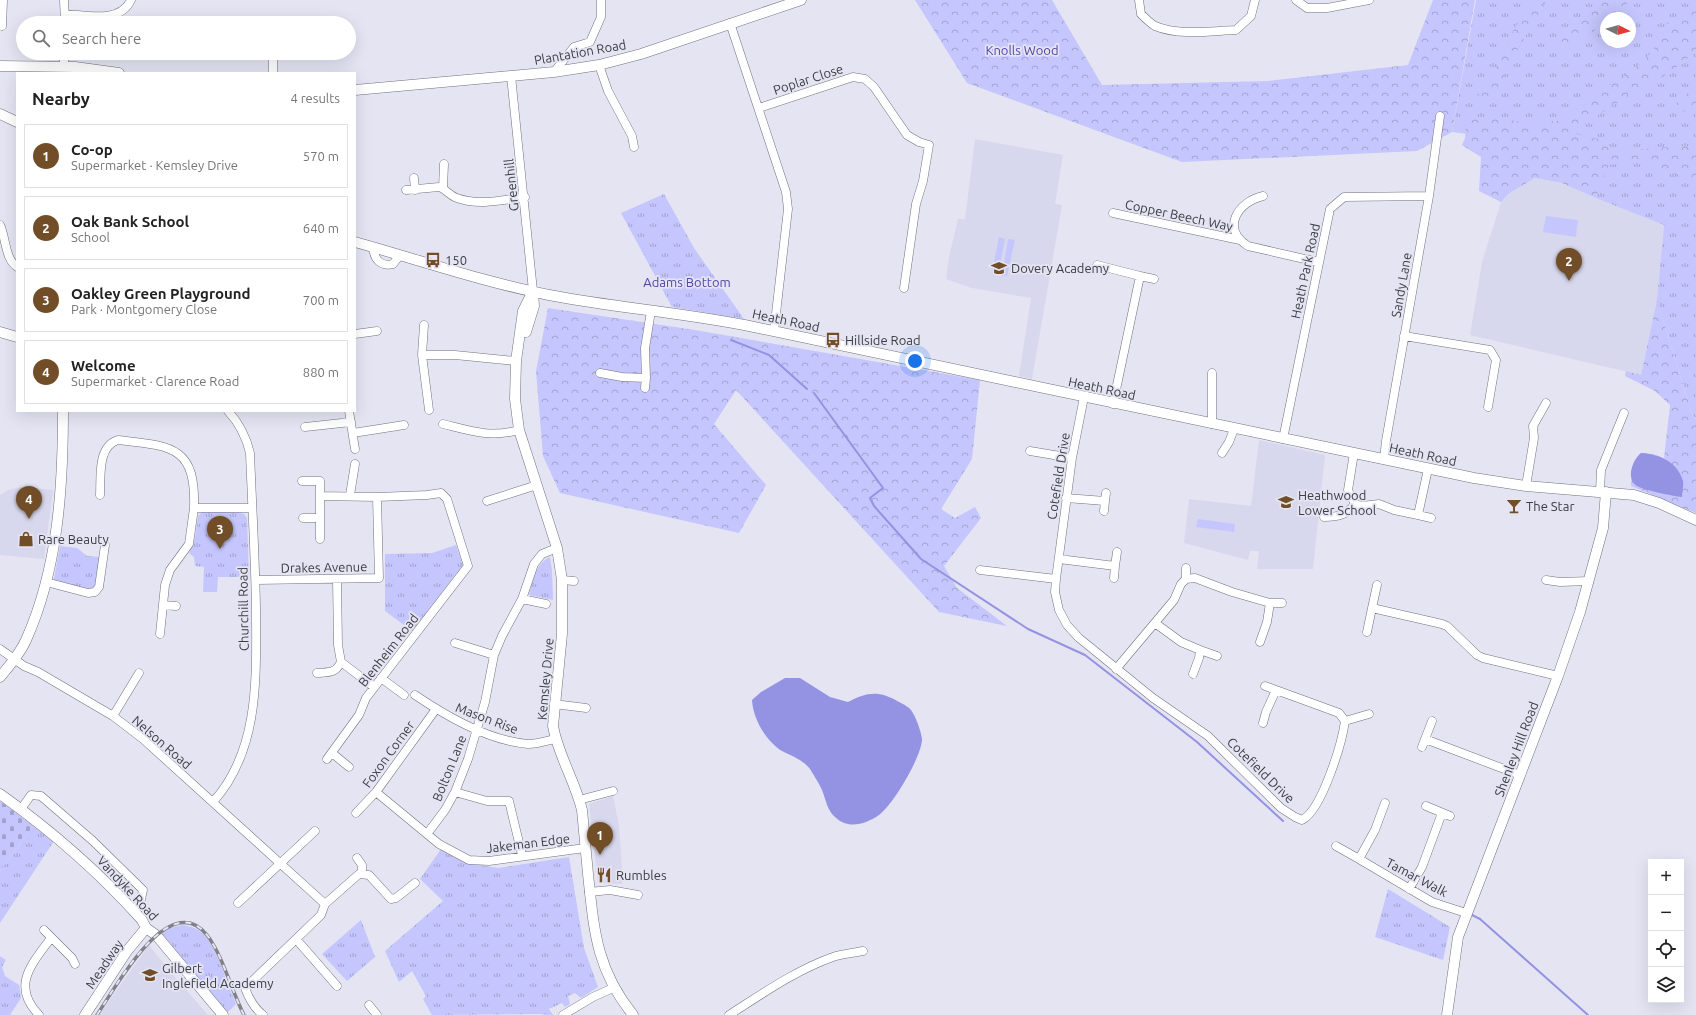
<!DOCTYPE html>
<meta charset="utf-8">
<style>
body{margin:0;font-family:Ubuntu,sans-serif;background:#f6f6f6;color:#222}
.controls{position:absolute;right:12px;bottom:12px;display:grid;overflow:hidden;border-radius:0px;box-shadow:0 4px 16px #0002}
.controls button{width:36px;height:36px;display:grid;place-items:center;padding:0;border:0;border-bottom:1px solid #e0e0e0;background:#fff;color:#222;font:20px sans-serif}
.compass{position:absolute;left:1600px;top:12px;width:36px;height:36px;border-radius:50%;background:#fff;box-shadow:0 4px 16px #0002;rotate:96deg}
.you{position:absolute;left:915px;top:361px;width:14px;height:14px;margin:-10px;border:3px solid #fff;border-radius:50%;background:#1a73e8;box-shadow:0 0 0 6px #1a73e833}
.badge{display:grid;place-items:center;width:26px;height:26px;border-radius:50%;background:#724e28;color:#fff;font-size:13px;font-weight:700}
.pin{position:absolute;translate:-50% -33px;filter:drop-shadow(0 1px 2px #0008)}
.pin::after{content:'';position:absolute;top:21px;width:14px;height:12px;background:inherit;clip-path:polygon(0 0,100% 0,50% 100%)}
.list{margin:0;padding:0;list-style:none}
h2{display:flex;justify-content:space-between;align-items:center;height:52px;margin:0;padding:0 16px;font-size:17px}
h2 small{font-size:13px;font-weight:400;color:#767676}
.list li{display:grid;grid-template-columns:26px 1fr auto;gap:12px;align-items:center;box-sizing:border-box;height:64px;margin:0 8px 8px;padding:0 8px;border:1px solid #e0e0e0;border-radius:0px}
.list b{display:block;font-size:15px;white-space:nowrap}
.list p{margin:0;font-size:13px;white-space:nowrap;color:#767676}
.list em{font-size:13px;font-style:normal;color:#767676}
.icon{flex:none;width:22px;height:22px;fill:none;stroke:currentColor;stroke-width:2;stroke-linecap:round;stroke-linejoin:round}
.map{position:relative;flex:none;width:1696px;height:1015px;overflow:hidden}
.search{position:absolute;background:#fff;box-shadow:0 4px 16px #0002;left:16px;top:16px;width:340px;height:44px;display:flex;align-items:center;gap:10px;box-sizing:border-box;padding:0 14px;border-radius:22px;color:#767676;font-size:15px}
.panel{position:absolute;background:#fff;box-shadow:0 4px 16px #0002;left:16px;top:72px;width:340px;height:340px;border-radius:0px}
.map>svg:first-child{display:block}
</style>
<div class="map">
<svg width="1696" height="1015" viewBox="0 0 1696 1015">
<defs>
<pattern id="grass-tufts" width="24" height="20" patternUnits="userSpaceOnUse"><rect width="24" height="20" fill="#c5c6fd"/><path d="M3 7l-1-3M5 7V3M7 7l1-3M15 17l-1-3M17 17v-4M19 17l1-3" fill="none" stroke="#a1a2ce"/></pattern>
<pattern id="forest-crowns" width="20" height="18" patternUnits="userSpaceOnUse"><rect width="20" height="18" fill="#c5c6fd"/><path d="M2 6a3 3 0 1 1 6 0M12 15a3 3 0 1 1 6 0" fill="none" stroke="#a1a2ce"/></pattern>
<pattern id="cemetery-stones" width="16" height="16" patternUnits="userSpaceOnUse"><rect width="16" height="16" fill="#c5c6fd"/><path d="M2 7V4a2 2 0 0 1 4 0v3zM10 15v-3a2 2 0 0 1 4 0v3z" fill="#a1a2ce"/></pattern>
</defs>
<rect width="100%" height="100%" fill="#e4e4f3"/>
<path fill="#d7d8ed" d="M975 139 1063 155 1055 204 1062 205 1032 379 1019 376 1031 298 972 288 946 279 949 257 958 219H965Z
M1535 178 1562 183 1664 225 1657 300 1641 375 1470 335 1482 262 1501 202 1508 194Z
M1259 440 1325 455 1313 569H1257L1259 551H1250L1248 560 1184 543 1189 499 1251 506Z
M21 487 53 490 44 559 0 555V495L8 490Z
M613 796 619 826 623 884 598 883 589 804Z
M149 945 168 969 208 1015H99Z"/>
<path fill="url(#grass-tufts)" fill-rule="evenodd" d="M1476 0H1696V419L1693 417 1657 300 1664 225 1596 198 1509 139 1452 132ZM1606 18H1630V42H1606Z
M664 194 694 248 744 319 672 307 621 213Z
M202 512H238L244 514 247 518 249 577H218L217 592H203L204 567 195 566 194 557 189 553 195 538 198 516Z
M456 545 463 565 412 631 385 611V554L432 553Z
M60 546 77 548 87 556 100 557 96 585 89 591 56 582 54 579Z
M550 557 552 571 553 600 529 595C533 581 535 564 550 557Z
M34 825 54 841 0 923V871Z
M441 849 467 863 498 868 569 857 584 948 598 987 581 998 575 993 568 996 570 1004 565 1007 562 1003 549 1009 553 1015 539 1014 432 1015 423 999 426 996 412 971 399 982 385 951 443 901 420 879Z
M1388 889 1450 927 1443 960 1375 937Z
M361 920 375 957 347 981 322 954Z
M183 925C191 926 199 929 205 935 216 948 229 987 236 1004L227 1013 162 933 169 928Z
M0 956 6 960 2 967 5 976 19 985 21 998 10 1015H0Z"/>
<path fill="url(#forest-crowns)" d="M915 0H1052L1102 85 1268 81 1408 65 1433 0H1475L1452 132 1417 151 1182 162 967 83Z
M1533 0H1547L1515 54 1490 105 1475 101 1495 69 1513 31Z
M1603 0H1631L1610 18H1606V22L1601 26 1561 54 1562 38 1574 24Z
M1689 9H1696V52L1652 85 1629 95 1572 132 1585 137 1607 140 1610 147 1618 151 1682 146 1696 147V183L1684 181 1667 169 1650 167 1639 159 1609 165 1603 177 1596 198 1562 183 1535 178 1508 194 1501 202 1479 191 1481 157 1462 145 1465 138 1466 119C1488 118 1510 117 1531 126 1542 121 1553 121 1565 121L1611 84 1638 66 1654 50 1656 37 1667 23 1679 18Z
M1696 91V109L1675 113C1675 99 1683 94 1696 91Z
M1657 300 1693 417 1696 419V513L1631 486C1632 473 1630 462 1641 453L1653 454 1664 458 1670 405 1655 391 1625 376 1626 371 1641 375Z
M548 308 695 330 980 380 972 459 941 509 955 518 975 507 981 518 944 566 957 588 1007 626 939 612 736 390 714 424 766 485 739 533 560 493 543 456 536 371Z"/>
<path fill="url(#cemetery-stones)" d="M0 801 34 825 0 871Z"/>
<path fill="#c5c6fd" d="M1546 216 1578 220 1576 237 1543 232Z
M999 237 1005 239 998 274 992 273Z
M1008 239 1015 240 1007 276 1002 275Z
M1198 519 1235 524 1234 532 1196 527Z"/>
<path fill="#9493e3" d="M1641 453C1659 454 1678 462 1683 481 1684 485 1682 492 1682 497 1673 496 1643 490 1637 486 1625 478 1633 460 1641 453Z
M785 678H800L830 697 848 702C867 692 879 690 899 702 903 704 909 707 911 710 916 717 921 731 922 739 922 756 893 805 879 815 866 824 848 830 835 817 827 810 826 800 822 790 819 783 814 776 810 769 803 760 792 756 782 751 766 741 753 719 752 700L761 692Z"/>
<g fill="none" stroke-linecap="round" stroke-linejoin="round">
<path stroke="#9493e3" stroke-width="2" d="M731 340 769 355 807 389
M814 393 883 488 870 498 874 506 921 559 1028 629 1085 655 1197 742 1283 821
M1472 915 1480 919 1588 1015"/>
<defs>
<path id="minor" d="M64 0 65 23
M1139 0 1141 14C1145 18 1150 23 1155 26 1179 36 1210 31 1236 30L1251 16 1255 0
M1296 0 1307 8H1327L1369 0
M65 14C86 15 120 24 131 0
M730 23 786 192 788 209 774 331
M2 26 3 0
M273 53V73
M599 65 608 91 632 136 634 147
M64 67V53
M554 72 574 47 590 42 601 17V0
M511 76 533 291
M759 108 853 77 865 79 874 87 907 135 919 142 929 145 923 181 916 204 904 288
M414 178 415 190
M443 188 444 164
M406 190 439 187C446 189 450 196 457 198 478 206 503 200 525 197
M1263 196C1237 202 1221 229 1248 246L1318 262
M1113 213 1240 240
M0 225C6 238 5 259 17 267
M373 247C374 259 380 267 393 264L400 255
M1097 265 1140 276 1113 404
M1140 276 1154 279
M355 334 377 331
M1404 336 1490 350 1496 360 1488 407
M422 355 424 325
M600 373 622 377 646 378 645 348 651 311
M645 388 646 378
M1084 397 1072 458 1056 579 1055 592 1059 610 1067 625 1079 638 1153 698 1208 736 1281 808 1295 817 1302 820C1322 810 1342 743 1345 721L1339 713 1276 690 1266 712 1263 723
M429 410 422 355H455L516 361
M349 411 355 449
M443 424C471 431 490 438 519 430
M1212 424V373
M305 427 351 422
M353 433 404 425
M1283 439 1330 209 1344 197 1429 196
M1030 451 1072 458
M1222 453 1229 442 1234 429
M1354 453 1348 490 1355 504 1362 506 1379 504 1394 510 1418 515 1428 469
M1384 459 1386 441 1429 196 1440 116
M302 481H320V539
M1526 486 1534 438 1533 426 1546 403
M1600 492 1601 470 1624 413
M100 495C101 478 97 446 118 440 172 446 196 446 194 508H252
M350 495 355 464
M1066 498 1105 501 1106 493
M487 501 537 485
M1104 511 1105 501
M1418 515 1431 518
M1324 517C1338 517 1347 515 1355 504
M303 518H320
M1059 559 1115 566 1117 552
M980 570 1056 579
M1114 578 1115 566
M337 579 338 645 341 662 374 687
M1186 579V568
M257 580 379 578 377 497 320 496
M562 580 574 581
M1546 580 1560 582 1589 581
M46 582 88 593 95 592 99 587 105 545
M522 599 546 604
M1270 603H1282
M163 605 176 606
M1372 608 1377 585
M1155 623 1181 642 1200 650 1199 658 1193 674
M1367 632 1372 608 1442 624 1447 626 1477 655 1483 658 1558 676
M160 634 165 585 170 570 189 544 194 508
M455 643 494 655
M0 649 24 666 38 672 113 716 143 739 325 904
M1200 650 1217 656
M1116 669 1174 600 1181 584 1186 579 1195 578 1232 592 1270 603 1267 622 1260 642
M317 673C329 672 335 674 341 662
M381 678 404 695
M1265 686 1276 690
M415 695C446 716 490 741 528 744 537 744 547 741 555 739
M554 704 586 708
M113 716 139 673
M1345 721 1369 714
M1425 739 1520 775
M1422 747 1432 721
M332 753 349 767
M327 759 359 715 366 698 468 566 447 499 441 493 427 495 377 497
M376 792 439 844 469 860 489 861 585 848
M455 792 487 801H509L522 855
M579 800 613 791
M213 802C261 749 256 673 256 607 255 555 252 504 250 453 246 436 240 424 228 411
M1385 803 1375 830 1359 859 1432 902 1466 913
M1426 806 1450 816
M21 809 31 795 41 796 93 841 143 890 140 904 133 909
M356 813 376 792 436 709
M427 834 445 810 455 792 468 759 485 702 494 655 502 636 522 599 534 564 542 554 557 548
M1336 846 1359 859
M357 858 362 865V873
M1409 889 1422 867 1442 813
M589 892 610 890 638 895
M238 903 315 831
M44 930 72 958 75 964
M296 939 337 986
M369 1005 377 1015
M39 1015C11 986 31 965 51 938
M263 1015C254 1008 249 999 245 988L321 915 325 904 359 874 369 875 391 899 396 898 415 883
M563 1015 593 997 613 988
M729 1015C762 994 796 970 833 957 842 954 853 953 863 951"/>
<path id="tertiary" d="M0 66 75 67 119 73
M355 90 554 72 599 65 641 54 801 0
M0 114 17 122
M355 242C419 260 484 282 549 295 617 308 686 313 754 327 994 377 1234 429 1474 478L1526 486 1634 495 1659 503 1696 520
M533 291 523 311 516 361 515 399 519 430 557 548 562 580V634L553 726C558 755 575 781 582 810 584 832 586 853 588 874 594 930 596 969 633 1015
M0 332 17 337
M526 332 534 306 533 293
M0 677C9 666 20 654 26 640 58 569 63 488 63 411
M0 794C52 831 99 872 142 920L146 928 156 935 223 1015
M85 1015 127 951 146 928
M1447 1015 1458 937 1558 676 1580 612 1603 528 1606 492"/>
</defs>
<use href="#minor" stroke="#71717e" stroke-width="9"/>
<use href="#tertiary" stroke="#71717e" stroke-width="11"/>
<use href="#minor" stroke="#fff" stroke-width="8"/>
<use href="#tertiary" stroke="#fff" stroke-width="10"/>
<defs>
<path id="rail" d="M97 1015C114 990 169 887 207 935 222 954 232 992 244 1015"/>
</defs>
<use href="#rail" stroke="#81818a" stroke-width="3.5"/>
<use href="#rail" stroke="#e4e4f3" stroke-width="2" stroke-dasharray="6" stroke-linecap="butt"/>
</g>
<defs>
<symbol id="bus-bare" viewBox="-9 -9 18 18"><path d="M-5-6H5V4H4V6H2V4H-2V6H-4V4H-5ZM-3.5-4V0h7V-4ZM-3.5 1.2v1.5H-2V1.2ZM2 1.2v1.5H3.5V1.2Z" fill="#724e28" stroke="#e4e4f3" stroke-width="2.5" paint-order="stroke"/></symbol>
<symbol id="school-bare" viewBox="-9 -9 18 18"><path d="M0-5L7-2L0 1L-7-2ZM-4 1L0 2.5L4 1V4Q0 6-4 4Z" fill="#724e28" stroke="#e4e4f3" stroke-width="2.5" paint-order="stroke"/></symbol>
<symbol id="bar-bare" viewBox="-9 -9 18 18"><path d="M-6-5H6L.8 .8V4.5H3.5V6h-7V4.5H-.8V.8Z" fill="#724e28" stroke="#e4e4f3" stroke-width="2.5" paint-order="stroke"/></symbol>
<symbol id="shop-bare" viewBox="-9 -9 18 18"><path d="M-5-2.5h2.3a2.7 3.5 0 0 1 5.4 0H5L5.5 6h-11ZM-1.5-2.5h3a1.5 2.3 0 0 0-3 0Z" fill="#724e28" stroke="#e4e4f3" stroke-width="2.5" paint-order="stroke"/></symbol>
<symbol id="restaurant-bare" viewBox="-9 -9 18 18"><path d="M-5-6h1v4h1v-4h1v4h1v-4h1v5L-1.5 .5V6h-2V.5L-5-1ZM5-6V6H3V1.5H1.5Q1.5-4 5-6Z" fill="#724e28" stroke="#e4e4f3" stroke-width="2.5" paint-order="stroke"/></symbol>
</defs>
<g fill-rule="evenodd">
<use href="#bus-bare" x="422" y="249" width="22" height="22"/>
<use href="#school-bare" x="988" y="257" width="22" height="22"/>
<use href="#bus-bare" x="822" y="329" width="22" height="22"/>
<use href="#school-bare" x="1275" y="491" width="22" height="22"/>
<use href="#bar-bare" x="1503" y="495" width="22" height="22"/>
<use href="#shop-bare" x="15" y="528" width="22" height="22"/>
<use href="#restaurant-bare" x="593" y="864" width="22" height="22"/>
<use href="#school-bare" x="139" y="964" width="22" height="22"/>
</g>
<g text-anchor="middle" stroke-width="3.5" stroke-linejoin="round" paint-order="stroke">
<g font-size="13" fill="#5046a5" stroke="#e4e4f3">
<text x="1022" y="55">Knolls Wood</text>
<text x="687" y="287">Adams Bottom</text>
</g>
<g font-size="13" fill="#3c3c42" stroke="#e4e4f3">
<text transform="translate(580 52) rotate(-10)" y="5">Plantation Road</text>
<text transform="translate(808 79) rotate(-18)" y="5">Poplar Close</text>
<text transform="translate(511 185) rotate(-96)" y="5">Greenhill</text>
<text transform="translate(1179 215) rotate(12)" y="5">Copper Beech Way</text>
<text transform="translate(1305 271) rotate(-78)" y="5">Heath Park Road</text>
<text transform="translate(1401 285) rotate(-80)" y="5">Sandy Lane</text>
<text transform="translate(786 320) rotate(12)" y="5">Heath Road</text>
<text transform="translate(1102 388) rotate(12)" y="5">Heath Road</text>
<text transform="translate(1423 454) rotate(12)" y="5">Heath Road</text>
<text transform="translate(1058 476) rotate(-81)" y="5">Cotefield Drive</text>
<text transform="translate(324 567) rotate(-1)" y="5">Drakes Avenue</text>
<text transform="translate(243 609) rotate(-91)" y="5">Churchill Road</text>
<text transform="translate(388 650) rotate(-52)" y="5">Blenheim Road</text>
<text transform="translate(545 679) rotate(-85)" y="5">Kemsley Drive</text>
<text transform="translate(487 718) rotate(21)" y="5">Mason Rise</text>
<text transform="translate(162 742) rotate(41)" y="5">Nelson Road</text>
<text transform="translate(1516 749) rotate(-69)" y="5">Shenley Hill Road</text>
<text transform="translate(388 754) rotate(-54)" y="5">Foxon Corner</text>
<text transform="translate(449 768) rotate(-68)" y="5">Bolton Lane</text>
<text transform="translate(1261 770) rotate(44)" y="5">Cotefield Drive</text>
<text transform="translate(528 843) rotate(-7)" y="5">Jakeman Edge</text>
<text transform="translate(1417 877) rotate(28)" y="5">Tamar Walk</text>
<text transform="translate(128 888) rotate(47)" y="5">Vandyke Road</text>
<text transform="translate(104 964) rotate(-56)" y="5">Meadway</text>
</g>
<g font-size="13" fill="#3c3c42" stroke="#e4e4f3" text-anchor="start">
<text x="445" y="265">150</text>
<text x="1011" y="273">Dovery Academy</text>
<text x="845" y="345">Hillside Road</text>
<text x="1298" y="500">Heathwood<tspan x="1298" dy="15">Lower School</tspan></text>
<text x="1526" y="511">The Star</text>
<text x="38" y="544">Rare Beauty</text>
<text x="616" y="880">Rumbles</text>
<text x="162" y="973">Gilbert<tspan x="162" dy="15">Inglefield Academy</tspan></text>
</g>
</g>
</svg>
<div class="controls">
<button>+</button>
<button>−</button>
<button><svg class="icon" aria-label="locate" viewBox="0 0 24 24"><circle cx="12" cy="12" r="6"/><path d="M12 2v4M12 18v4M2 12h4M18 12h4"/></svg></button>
<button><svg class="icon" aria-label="layers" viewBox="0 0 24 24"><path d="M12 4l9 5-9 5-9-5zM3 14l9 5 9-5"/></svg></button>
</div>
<svg class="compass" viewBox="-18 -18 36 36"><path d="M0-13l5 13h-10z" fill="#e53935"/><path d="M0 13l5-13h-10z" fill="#767676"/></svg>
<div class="you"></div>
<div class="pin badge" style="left:600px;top:855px">1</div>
<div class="pin badge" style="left:1569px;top:281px">2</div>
<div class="pin badge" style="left:220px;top:549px">3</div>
<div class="pin badge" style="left:29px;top:519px">4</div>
<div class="search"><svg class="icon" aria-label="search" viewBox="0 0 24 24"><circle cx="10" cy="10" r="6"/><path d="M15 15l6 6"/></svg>Search here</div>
<section class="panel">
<h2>Nearby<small>4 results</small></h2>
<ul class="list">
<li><span class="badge">1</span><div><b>Co-op</b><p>Supermarket · Kemsley Drive</p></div><em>570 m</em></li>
<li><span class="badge">2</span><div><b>Oak Bank School</b><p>School</p></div><em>640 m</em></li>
<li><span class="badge">3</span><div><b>Oakley Green Playground</b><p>Park · Montgomery Close</p></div><em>700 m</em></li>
<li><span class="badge">4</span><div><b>Welcome</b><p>Supermarket · Clarence Road</p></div><em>880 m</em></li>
</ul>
</section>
</div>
